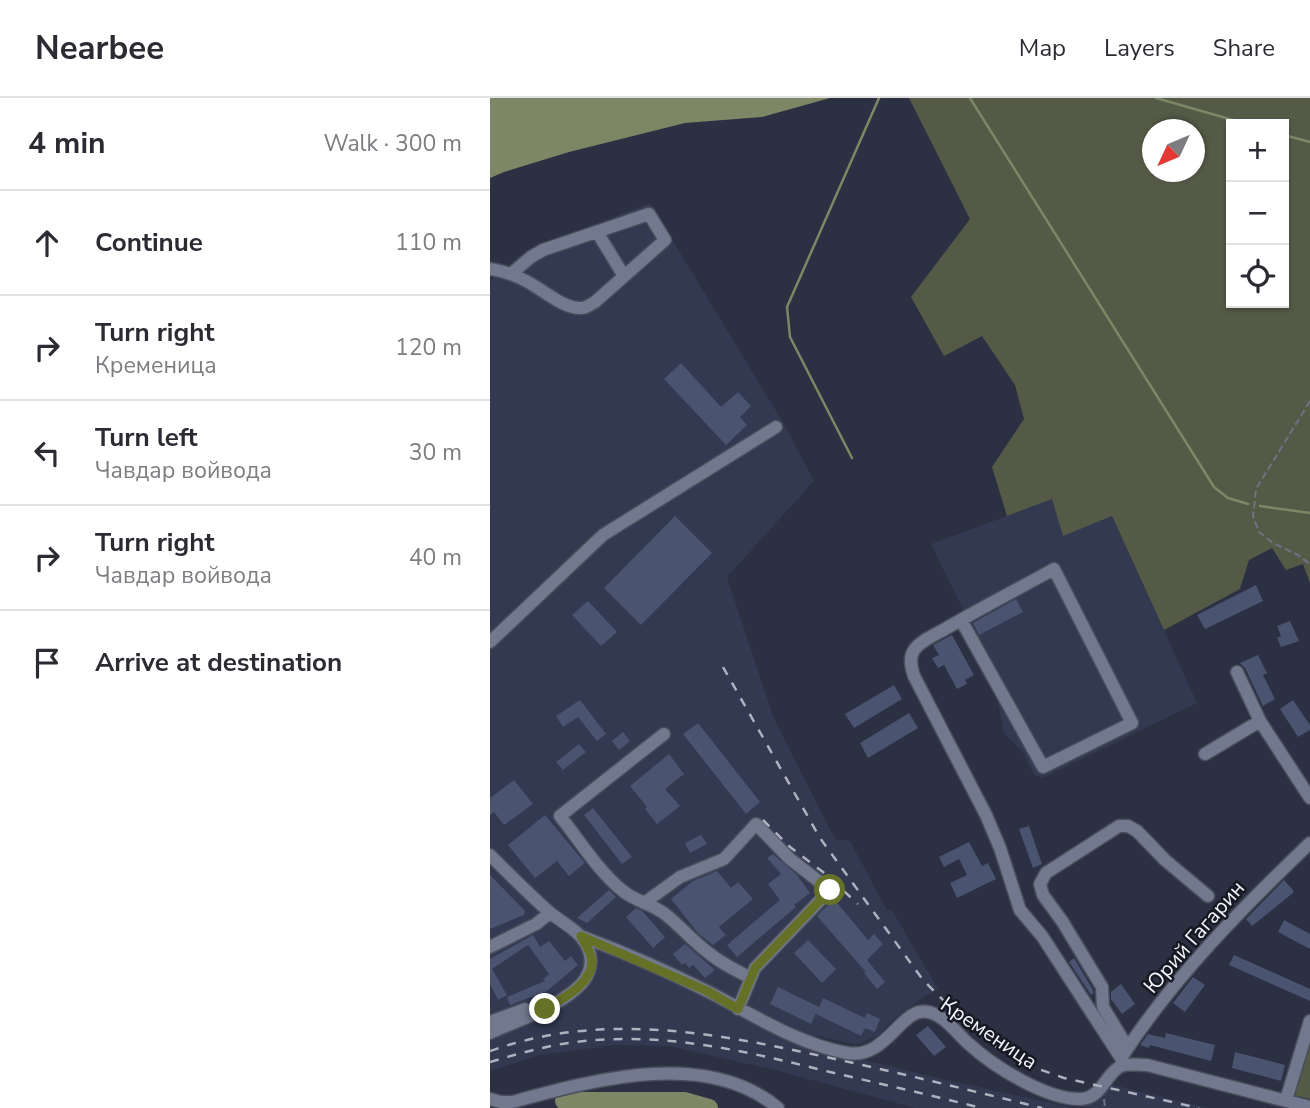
<!DOCTYPE html>
<meta charset="utf-8">
<style>
body{margin:0;font-family:"Nunito Sans",sans-serif;background:#f2f2f3;color:#2b2b33}
.controls{position:absolute;right:21px;top:21px;display:grid;overflow:hidden;border-radius:0px;box-shadow:0 2px 5px #0004}
.controls button{width:63px;height:63px;display:grid;place-items:center;padding:0;border:0;border-bottom:2px solid #e1e1e2;background:#fff;color:#2b2b33;font:35px sans-serif}
.compass{position:absolute;left:652px;top:21px;width:63px;height:63px;border-radius:50%;background:#fff;box-shadow:0 2px 5px #0004;rotate:226deg}
.stop{position:absolute;width:21px;height:21px;margin:-16px;border:5px solid #657126;border-radius:50%;background:#fff}
.stop.end{background:#657126;border-color:#fff;box-shadow:0 2px 7px #0008}
.list{margin:0;padding:0;list-style:none}
h2{display:flex;justify-content:space-between;align-items:center;height:91px;margin:0;padding:0 28px;font-size:30px}
h2 small{font-size:23px;font-weight:400;color:#7c7c81}
.list li{display:grid;grid-template-columns:46px 1fr auto;gap:21px;align-items:center;box-sizing:border-box;height:105px;padding:0 28px;border-top:2px solid #e1e1e2}
.list b{display:block;font-size:26px;white-space:nowrap}
.list p{margin:0;font-size:23px;white-space:nowrap;color:#7c7c81}
.list em{font-size:23px;font-style:normal;color:#7c7c81}
.icon{flex:none;width:38px;height:38px;fill:none;stroke:currentColor;stroke-width:2;stroke-linecap:round;stroke-linejoin:round}
.map{position:relative;flex:none;width:820px;height:1010px;overflow:hidden}
header{display:flex;align-items:center;gap:42px;box-sizing:border-box;height:98px;padding:0 35px;background:#fff;border-bottom:2px solid #e1e1e2}
header strong{font-size:33px}
nav{display:flex;gap:38px;margin-inline-start:auto;font-size:24px}
main{display:flex}
aside{flex:1;background:#fff}
.map>svg:first-child{display:block}
</style>
<header>
<strong>Nearbee</strong>
<nav><a>Map</a><a>Layers</a><a>Share</a></nav>
</header>
<main>
<aside>
<h2>4 min<small>Walk · 300 m</small></h2>
<ul class="list">
<li><svg class="icon" aria-label="ahead" viewBox="0 0 24 24"><path d="M12 20V5M6 11l6-6 6 6"/></svg><div><b>Continue</b></div><em>110 m</em></li>
<li><svg class="icon" aria-label="right" viewBox="0 0 24 24"><path d="M7 20v-9h11M14 6l5 5-5 5"/></svg><div><b>Turn right</b><p>Кременица</p></div><em>120 m</em></li>
<li><svg class="icon" aria-label="left" viewBox="0 0 24 24"><path d="M17 20v-9H6M10 6l-5 5 5 5"/></svg><div><b>Turn left</b><p>Чавдар войвода</p></div><em>30 m</em></li>
<li><svg class="icon" aria-label="right" viewBox="0 0 24 24"><path d="M7 20v-9h11M14 6l5 5-5 5"/></svg><div><b>Turn right</b><p>Чавдар войвода</p></div><em>40 m</em></li>
<li><svg class="icon" aria-label="arrive" viewBox="0 0 24 24"><path d="M6 21V4h12l-3 4 3 4H6"/></svg><div><b>Arrive at destination</b></div></li>
</ul>
</aside>
<div class="map">
<svg width="820" height="1010" viewBox="0 0 820 1010">
<rect width="100%" height="100%" fill="#2b3042"/>
<path fill="#323951" d="M160 105 294 326 324 383 237 479 283 618 345 741 360 743 397 812H402L448 891 435 898 405 920 387 938 366 947 328 938 305 945 448 980 583 1010H425L281 971 179 948 125 947 50 957 0 973V183L37 152Z
M562 401 622 418 707 605 553 680 544 677 532 653 514 635 506 595 466 528 478 522 441 446Z
M620 986 717 1010H594L606 1004Z"/>
<path fill="#555a47" fill-rule="evenodd" d="M419 0H820V485L813 466 796 472 782 450 759 462 750 491 674 532 622 418 573 438 562 401 517 418 502 369 534 321 525 287 492 238 454 258 421 199 480 121ZM741 26H794V205H741ZM662 32H704V74H662Z
M820 942V1001L803 997Z"/>
<path fill="#7e8765" d="M0 0H340L272 19 195 25 79 54 14 74 0 80Z"/>
<g fill="none" stroke-linecap="round" stroke-linejoin="round">
<path stroke="#7e8765" stroke-width="2.5" d="M480 0 724 389 738 400 758 406
M666 0 757 26
M794 37 820 44
M362 360 300 239 297 209 389 0
M770 408 820 415"/>
<path stroke="#7e8765" stroke-width="18" d="M74 1003H194L219 1010"/>
</g>
<path fill="#4a5370" d="M191 265 231 309 248 294 261 308 250 319 257 327 236 347 174 281Z
M185 418 222 455 151 527 114 490Z
M766 487 773 503 715 531 707 517Z
M526 501 533 514 489 537 483 525Z
M98 503 127 534 111 548 82 517Z
M800 523 809 543 791 549 787 540 791 538 787 528Z
M462 537 484 577 475 582 477 586 467 591 454 567 448 570 442 560 449 557 443 547Z
M768 557 777 575 773 577 785 601 773 608 755 570 750 565Z
M404 587 412 601 364 630 355 616Z
M90 602 116 636 107 643 88 619 73 629 66 618Z
M803 602 820 627V632L808 639 790 611Z
M419 615 428 630 378 660 370 645Z
M208 625 270 704 256 716 193 636Z
M133 634 140 643 129 652 122 643Z
M89 646 96 654 73 672 66 664Z
M179 656 194 676 175 691 190 708 167 726 155 711 157 709 140 688Z
M24 682 43 706 14 727 4 714 0 717V700Z
M103 710 142 759 132 766 94 717Z
M55 717 95 765 79 778 67 763 45 780 18 747Z
M539 728 552 766 543 770 529 731Z
M211 737 217 746 200 755 195 745Z
M479 744 492 768 498 765 506 781 467 800 460 785 477 777 469 761 454 769 449 759Z
M283 756 307 777 320 795 304 807 306 809 247 859 237 847 290 802 278 786 291 776 277 760Z
M227 773 241 790 248 784 263 801 229 829 236 837 223 847 208 835 181 801 203 783Z
M0 777 35 813 34 817 0 831Z
M794 782 803 792V795L762 828 756 821Z
M119 792 126 799 97 825 87 820Z
M344 801 378 842 384 836 393 846 377 862 395 884 387 891 374 875 376 874 327 818Z
M146 810 153 814 175 839 163 850 136 819Z
M794 822 820 836V851L788 834Z
M43 837 50 849 59 843 75 863 81 858 88 867 57 893 20 907 17 899 55 883 53 881 59 876 38 847 2 871 17 897 8 902 0 886V861Z
M318 842 346 871 332 885 304 855Z
M195 846 225 872 215 880 203 867 199 870 195 865 192 867 183 856Z
M744 857 820 891V903L739 867Z
M584 860 603 892 604 895 601 897 579 864Z
M703 879 715 887 695 914 683 905Z
M631 886 645 906 632 916 621 901V894Z
M288 889 329 909 321 926 280 906Z
M333 900 375 920 377 915 390 921 385 934 375 930 371 938 326 916Z
M438 928 456 949 444 958 426 937Z
M676 935 725 947 721 963 660 947 659 950 650 947 658 936 675 940Z
M745 954 795 967 791 983 742 970Z"/>
<g fill="none" stroke-linecap="round" stroke-linejoin="round">
<defs>
<path id="minor" d="M107 134 134 178
M0 171C13 173 25 177 36 183 52 191 72 210 90 210 96 211 99 207 105 204L175 142 159 116 53 152 41 159 21 176
M471 522 553 669 642 625 564 471C528 491 491 510 455 531 445 537 431 542 424 552 419 560 421 569 424 578L496 717 510 750 530 812 552 838 631 960
M0 544 113 437 286 329
M747 574 770 623 820 700
M174 636 70 718C90 743 108 773 133 793 145 803 162 806 175 816 189 827 201 841 215 852 229 864 245 872 261 880
M715 656 770 623
M0 757C19 776 38 795 58 813 68 822 83 829 91 839 106 857 103 877 86 891 62 912 28 922 0 935
M154 805 190 779 234 761 266 726 300 761 340 792 265 870 248 911
M91 838C133 854 177 873 217 893 262 916 307 946 357 955 397 962 411 908 438 914 455 917 467 936 479 946 504 969 557 1002 591 1001 612 1000 615 976 631 968 638 965 650 967 657 967L820 1009
M0 849 46 826 60 815
M0 924 35 911
M631 960 633 942 613 909 612 889 572 823 553 797 550 786 556 775 629 728H638L647 733 675 762 718 798
M631 960C683 880 751 811 820 745
M0 1001 11 1004H22C104 982 216 950 288 1010
M796 1002 820 923"/>
</defs>
<use href="#minor" stroke="#484d5b" stroke-width="15"/>
<path stroke="#6f7382" stroke-width="2" stroke-dasharray="7 3.5" stroke-linecap="butt" d="M820 303 766 391 763 418 769 434 783 445 808 457 820 466
M614 1001 615 1010"/>
<use href="#minor" stroke="#72788d" stroke-width="12"/>
<path stroke="#aeb2be" stroke-width="2.5" stroke-dasharray="9 9" stroke-linecap="butt" d="M233 569 330 740 433 882 482 931 512 953 543 969 574 980 709 1010
M273 722 300 749 333 774 368 806
M0 953C115 912 231 936 345 961 414 976 483 993 552 1010
M0 964C24 957 48 950 72 946 165 931 251 952 340 974 391 986 441 997 491 1010"/>
</g>
<g fill="none" stroke-linecap="round" stroke-linejoin="round">
<path stroke="#657126" stroke-width="9" d="M55 911C72 901 101 887 102 864 102 855 95 846 91 838L217 893 248 911 265 870 340 792"/>
</g>
<g text-anchor="middle" stroke-width="5" stroke-linejoin="round" paint-order="stroke">
<g font-size="21" fill="#f1f4fe" stroke="#161921">
<text transform="translate(704 839) rotate(-49)" y="7">Юрий Гагарин</text>
<text transform="translate(499 935) rotate(34)" y="7">Кременица</text>
</g>
</g>
</svg>
<div class="controls">
<button>+</button>
<button>−</button>
<button><svg class="icon" aria-label="locate" viewBox="0 0 24 24"><circle cx="12" cy="12" r="6"/><path d="M12 2v4M12 18v4M2 12h4M18 12h4"/></svg></button>
</div>
<svg class="compass" viewBox="-18 -18 36 36"><path d="M0-13l5 13h-10z" fill="#e53935"/><path d="M0 13l5-13h-10z" fill="#7c7c81"/></svg>
<div class="stop" style="left:340px;top:792px"></div>
<div class="stop end" style="left:55px;top:911px"></div>
</div>
</main>
